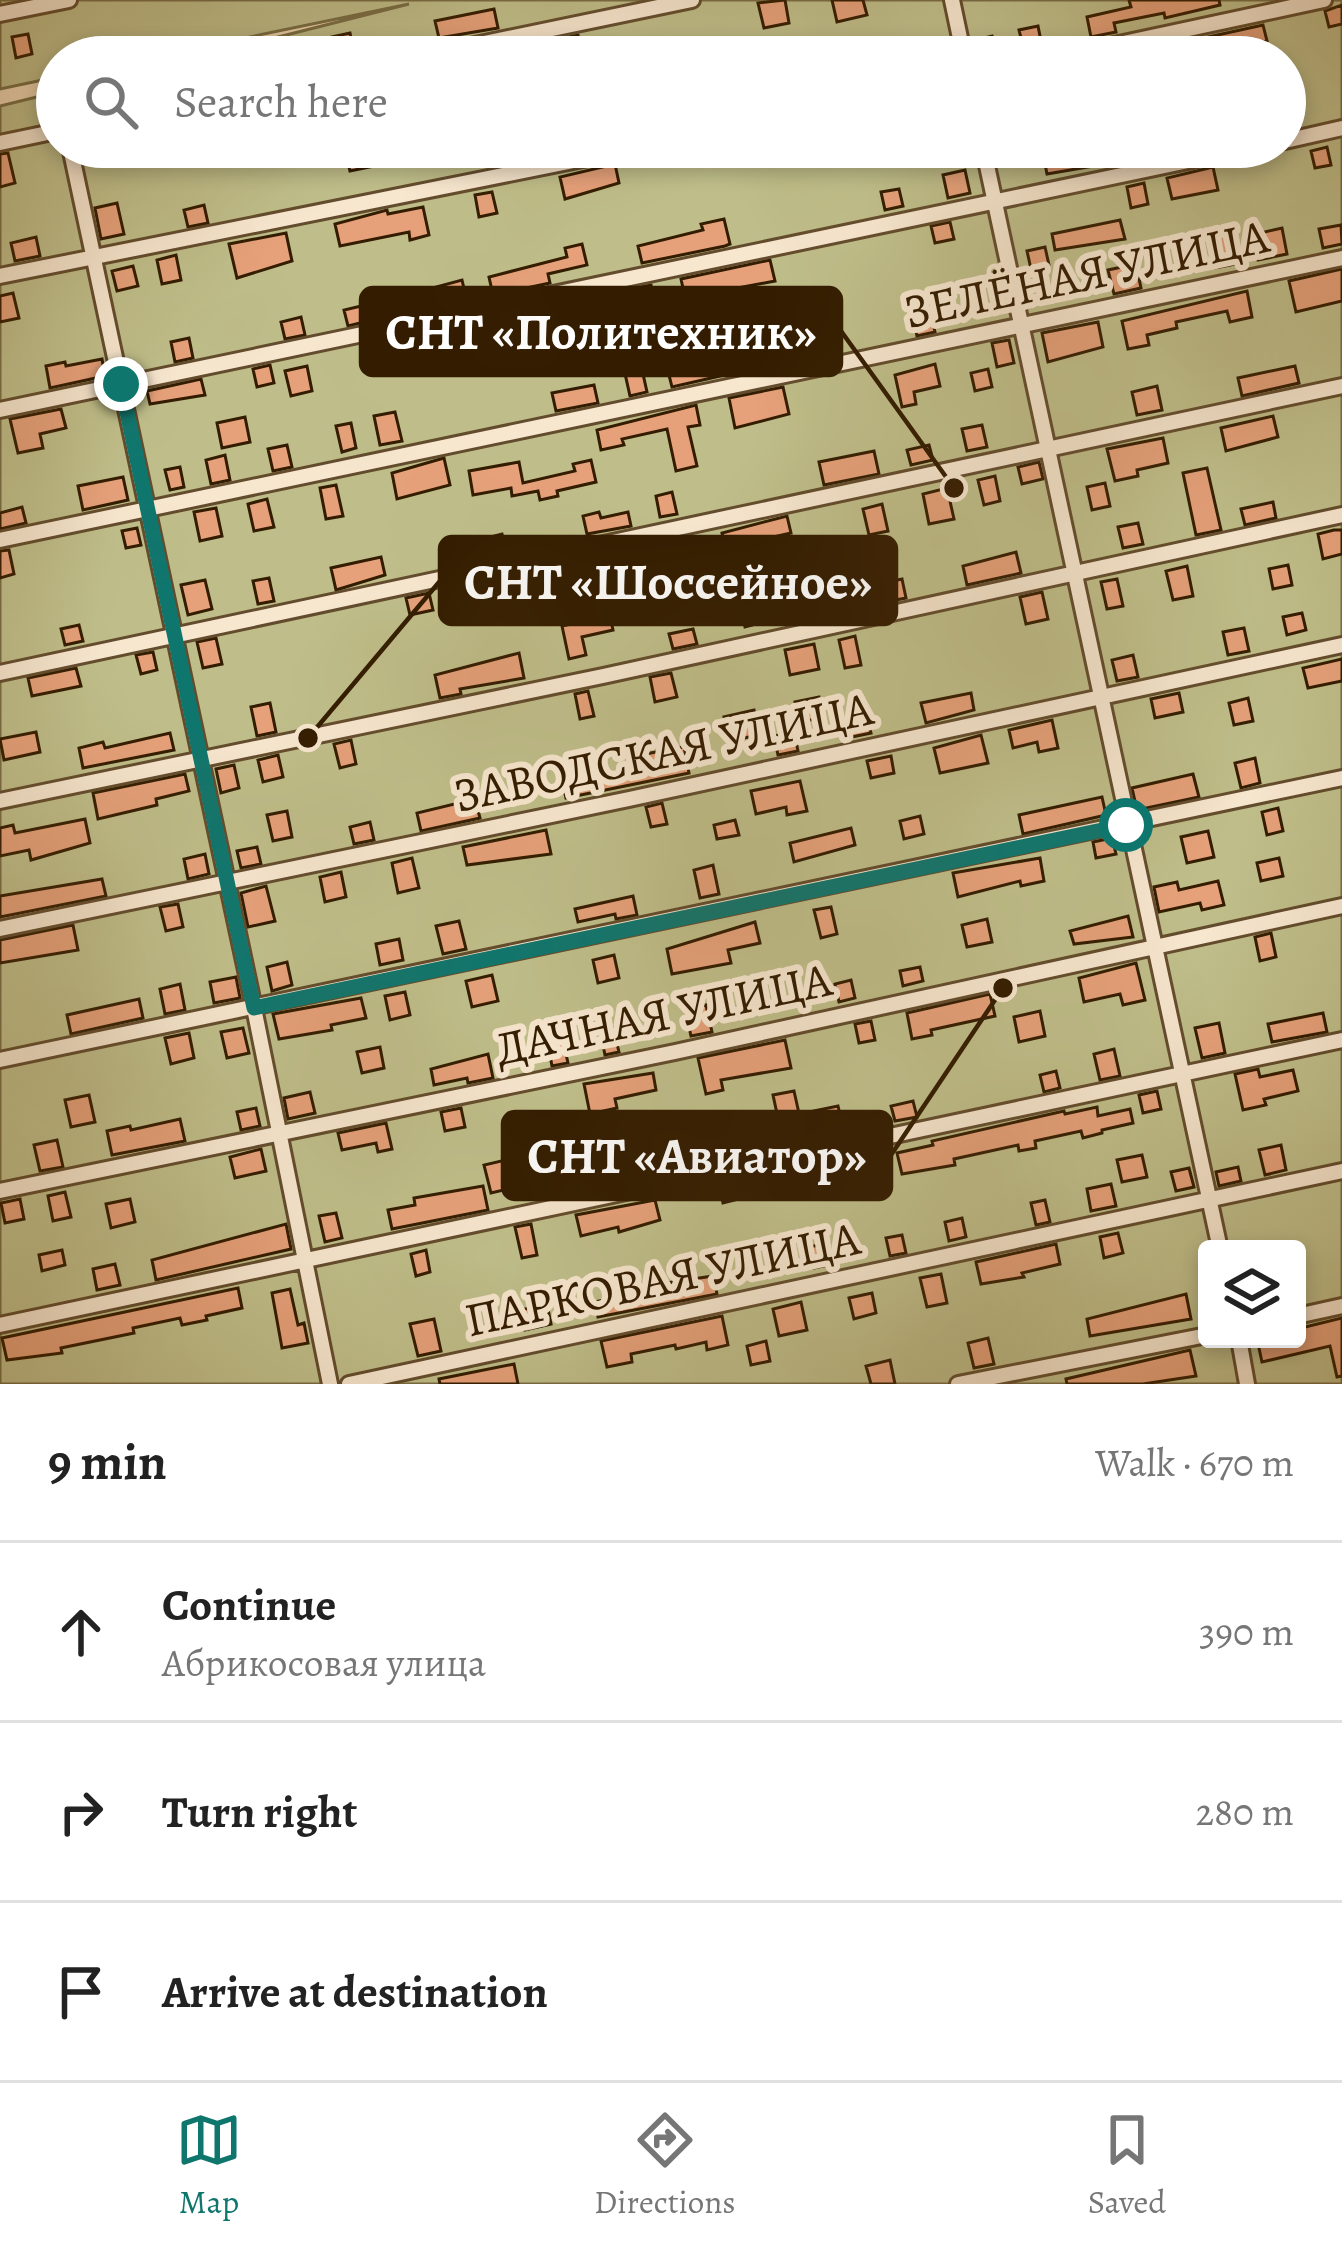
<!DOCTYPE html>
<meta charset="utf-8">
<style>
body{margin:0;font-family:Alegreya,serif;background:#f6f6f6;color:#222}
.controls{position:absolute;right:36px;bottom:36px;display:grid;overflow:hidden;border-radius:12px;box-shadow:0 6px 18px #0003}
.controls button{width:108px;height:108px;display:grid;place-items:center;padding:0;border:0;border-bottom:3px solid #e0e0e0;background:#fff;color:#222;font:60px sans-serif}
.stop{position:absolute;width:36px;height:36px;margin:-27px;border:9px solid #0f766e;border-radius:50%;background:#fff}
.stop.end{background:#0f766e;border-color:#fff;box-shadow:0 3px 12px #0008}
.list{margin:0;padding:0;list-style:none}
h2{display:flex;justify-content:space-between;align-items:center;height:156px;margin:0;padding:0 48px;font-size:51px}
h2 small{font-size:39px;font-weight:400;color:#767676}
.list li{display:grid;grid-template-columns:78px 1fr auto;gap:36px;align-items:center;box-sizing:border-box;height:180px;padding:0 48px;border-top:3px solid #e0e0e0}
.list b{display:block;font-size:45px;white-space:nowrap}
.list p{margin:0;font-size:39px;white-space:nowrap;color:#767676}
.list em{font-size:39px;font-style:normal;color:#767676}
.icon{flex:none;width:66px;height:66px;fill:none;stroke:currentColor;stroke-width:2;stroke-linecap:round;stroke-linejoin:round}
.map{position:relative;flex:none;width:1342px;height:1384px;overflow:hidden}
.search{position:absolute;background:#fff;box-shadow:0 6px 18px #0003;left:36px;right:36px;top:36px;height:132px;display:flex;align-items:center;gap:30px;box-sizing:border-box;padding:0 42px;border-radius:66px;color:#767676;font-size:45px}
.sheet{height:696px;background:#fff}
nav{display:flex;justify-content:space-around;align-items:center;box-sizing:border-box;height:168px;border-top:3px solid #e0e0e0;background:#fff;font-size:33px;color:#767676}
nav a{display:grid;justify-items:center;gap:6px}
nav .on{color:#0f766e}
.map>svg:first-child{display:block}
</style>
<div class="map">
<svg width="1342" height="1384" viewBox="0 0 1342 1384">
<rect width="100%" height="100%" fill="#f2dab5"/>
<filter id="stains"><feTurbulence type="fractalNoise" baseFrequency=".00167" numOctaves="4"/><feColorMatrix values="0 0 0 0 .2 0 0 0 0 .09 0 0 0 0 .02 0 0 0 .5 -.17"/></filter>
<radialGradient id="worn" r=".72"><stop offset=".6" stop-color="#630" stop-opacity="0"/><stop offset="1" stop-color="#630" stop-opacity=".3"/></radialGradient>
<path fill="#bfbe8a" stroke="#796d45" stroke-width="3" fill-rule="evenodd" d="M0 0H1342V1384H0V106L57 92V147H1285V57H199L409 4 153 57H57V77L0 89ZM1207 1249H1297V1339H1207Z"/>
<path fill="#e6a17a" stroke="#331c00" stroke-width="3" d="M785 0 789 23 764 28 758 3Z
M832 0H863L867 15 837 22Z
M1129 0H1219L1220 5 1165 18 1164 13 1114 23 1116 32 1091 37 1087 17 1131 7Z
M1342 5V24L1329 27 1325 11Z
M494 9 498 28 439 38 435 21Z
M1263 25 1267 41 1248 46 1246 40 1191 52 1192 57H1174L1172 45Z
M1038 26 1042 46 1024 50 1019 30Z
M350 33 355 57H336L332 37Z
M28 34 32 54 16 58 12 37Z
M578 35 581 51 563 55 560 39Z
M992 36 996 57H976L972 41Z
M203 43 206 57H163V52Z
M344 147H370L374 166 350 171Z
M759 147H785L787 157 763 163Z
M890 147H933L934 152 893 161Z
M1104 147H1138L1140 158 1047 174 1044 159Z
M1327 147 1331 165 1315 168 1311 151Z
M8 153 15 183 0 187V154Z
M615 164 619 183 565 199 560 177Z
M1213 167 1218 190 1172 199 1167 178Z
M965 170 970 193 948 198 943 175Z
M1144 183 1148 204 1131 208 1127 187Z
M899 189 903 206 885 210 881 192Z
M492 192 497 213 479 217 475 195Z
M117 203 124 234 101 239 95 208Z
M204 205 208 223 188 227 184 210Z
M423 207 429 235 410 240 409 232 340 246 335 224 387 210 388 214Z
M724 219 730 244 725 246 642 263 638 246 703 230 701 224Z
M1120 220 1125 239 1055 250 1052 234Z
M950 222 954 239 935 243 931 226Z
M1341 225 1342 244 1323 248 1319 229Z
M1282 228 1287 254 1258 260 1252 235Z
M1228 232 1235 264 1215 268 1208 237Z
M286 233 292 261 237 278 229 244Z
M36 237 40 256 15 261 11 243Z
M582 244 587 265 548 274 550 283 493 295 489 277 567 257 565 248Z
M1045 247 1049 265 1031 269 1027 251Z
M176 255 181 280 162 284 157 260Z
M770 260 775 281 700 295 701 299 686 302 681 279Z
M1136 264 1141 288 1114 294 1108 270Z
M133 266 138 286 117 291 112 271Z
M1342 269V301L1296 312 1289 281Z
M462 280 466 297 348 326 344 310 378 302 377 297 402 291 403 296Z
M651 285 655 303 640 306 636 288Z
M1247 291 1252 317 1230 322 1227 311 1176 322 1177 328 1147 335 1149 345 1128 349 1122 321Z
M13 293 19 318 0 322V296Z
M301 317 305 335 285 339 281 322Z
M932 318 935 332 917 336 914 322Z
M1098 322 1103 347 1048 362 1042 333Z
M189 338 193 358 175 362 171 342Z
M1009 340 1014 363 997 367 992 343Z
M750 345 755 368 672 387 667 367Z
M102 359 105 376 50 388 46 366 65 362 66 366Z
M935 364 940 386 914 392 916 404 902 407 895 375Z
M270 365 274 383 257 387 253 369Z
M641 365 647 392 630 396 624 369Z
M307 366 312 391 291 396 285 371Z
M1295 366 1299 383 1242 396 1238 378Z
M988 369 992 387 975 391 971 373Z
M201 379 205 395 150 404 147 391Z
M594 385 598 403 556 411 552 393Z
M1157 386 1162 410 1137 415 1132 392Z
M783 387 789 414 735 428 729 398Z
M696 405 700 425 688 427 697 466 676 471 667 429 622 439 624 445 601 450 597 430Z
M61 409 66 428 40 434 43 448 18 453 10 419Z
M395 412 402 441 380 445 374 416Z
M1273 416 1278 437 1226 451 1221 428Z
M245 417 250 442 222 448 217 423Z
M351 423 356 448 342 452 336 426Z
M982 425 987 447 967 451 962 429Z
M1163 438 1168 463 1137 470 1138 476 1115 481 1107 449Z
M287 445 292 467 273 471 268 449Z
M929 445 933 460 911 465 907 450Z
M874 451 879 474 824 485 819 462Z
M225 455 230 480 211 484 206 460Z
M444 458 450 485 397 499 392 473Z
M591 460 596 482 557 491 558 496 540 500 538 491 512 496 511 488 473 495 469 471 519 462 523 483 575 471 573 464Z
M1039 462 1043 479 1022 484 1018 467Z
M180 467 184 487 170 490 165 470Z
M1207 468 1221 530 1196 535 1183 473Z
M995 476 1000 501 984 505 978 480Z
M123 477 128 500 83 510 78 486Z
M1105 483 1110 506 1092 510 1087 487Z
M336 485 343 516 326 519 320 488Z
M947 488 954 519 929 524 923 494Z
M672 492 677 514 660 517 656 496Z
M267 499 274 527 254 531 248 504Z
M1273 502 1276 518 1245 525 1241 509Z
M882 504 888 531 869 535 863 509Z
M22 507 26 523 0 529V513Z
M216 508 222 536 200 541 194 512Z
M599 512 601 518 628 512 631 526 587 534 583 516Z
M787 516 791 533 751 542 758 572 731 577 722 533Z
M1138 523 1143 544 1123 548 1118 527Z
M137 528 141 545 126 548 122 531Z
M1334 530H1342V554L1323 559 1318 534Z
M502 534 506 553 486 558 482 539Z
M9 550 14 574 0 578V551Z
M1016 552 1021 573 967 585 963 566Z
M381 557 385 575 336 590 331 568Z
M1288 565 1292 585 1273 589 1269 569Z
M1187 566 1193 596 1173 600 1166 571Z
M269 578 274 601 258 604 253 581Z
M902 579 906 598 819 615 813 587 835 582 837 587 868 580 869 586Z
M1117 579 1123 606 1107 609 1101 582Z
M205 580 212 609 188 615 181 585Z
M1042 592 1048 619 1026 624 1020 597Z
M429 593 433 610 410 615 406 598Z
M763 597 768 621 745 627 740 602Z
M608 606 613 630 582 637 586 655 569 659 562 626 594 619 592 610Z
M1302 613 1306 630 1287 635 1283 617Z
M79 625 83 641 65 645 61 629Z
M1244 628 1249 651 1228 655 1223 632Z
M693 629 697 644 673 649 669 634Z
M855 636 861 665 845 668 839 640Z
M216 638 222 664 203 668 197 642Z
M814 644 819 669 790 675 785 650Z
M153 652 157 670 141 674 136 655Z
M519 653 524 678 460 689 461 694 440 698 435 675Z
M1133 655 1138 677 1117 681 1112 660Z
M1342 659V681L1308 688 1303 668Z
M76 668 81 686 32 696 28 678Z
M671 673 677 697 655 702 650 677Z
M588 691 594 716 580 719 575 694Z
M971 693 974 710 926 723 921 703Z
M1179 693 1183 712 1155 718 1151 699Z
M819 697 823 717 799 723 795 702Z
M1248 698 1253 721 1234 725 1229 703Z
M270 703 276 732 257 736 251 707Z
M754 710 759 735 729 741 724 717Z
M867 719 871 733 852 737 849 723Z
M1052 720 1058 748 1039 752 1037 742 1013 748 1009 730Z
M36 732 40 752 4 760 0 739Z
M794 732 798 751 778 755 774 736Z
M170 733 174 750 83 768 79 748 103 742 105 748Z
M981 735 988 763 940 773 934 748Z
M351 740 356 764 340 768 334 744Z
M684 747 689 773 566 798 561 776 579 773 581 781 636 768 634 756Z
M278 755 283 777 263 782 258 760Z
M891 756 894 773 871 778 867 761Z
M1255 758 1260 783 1241 788 1235 763Z
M234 765 239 788 221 793 216 769Z
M185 774 189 791 156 799 157 805 98 819 93 793Z
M1193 774 1199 797 1137 810 1132 788Z
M800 781 807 811 787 815 786 807 756 814 751 791Z
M1102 797 1106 815 1023 834 1019 815Z
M475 799 480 818 421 831 417 813Z
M662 803 667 824 651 827 646 807Z
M1278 808 1283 831 1267 835 1262 812Z
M287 811 292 837 273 841 267 815Z
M920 816 924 834 904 839 900 821Z
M85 819 90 843 31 860 29 850 0 856V828L13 825 15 833Z
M735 820 739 835 717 839 714 825Z
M370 822 374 840 354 844 350 827Z
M851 828 855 845 794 862 790 843Z
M546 830 551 854 467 865 463 847Z
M1208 831 1214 857 1187 863 1181 837Z
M1112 838 1116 854 1096 858 1093 842Z
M257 847 261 864 241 868 237 851Z
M205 854 209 874 188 879 184 859Z
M412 858 419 888 398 893 392 863Z
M1040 858 1044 881 1021 886 1020 881 958 897 953 873Z
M1279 858 1283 876 1261 881 1257 863Z
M713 865 719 894 700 898 694 870Z
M341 872 346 897 325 902 320 877Z
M102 879 106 896 0 917V896Z
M1218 881 1224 905 1202 910 1200 903 1159 912 1154 887 1177 882 1179 890Z
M266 886 275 921 248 927 241 893Z
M633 896 637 915 616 919 615 914 578 922 575 909Z
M178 904 183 927 166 931 160 907Z
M831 907 837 934 821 938 814 910Z
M1128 916 1133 937 1074 944 1070 931Z
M987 919 992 942 967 947 962 925Z
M459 921 466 949 443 954 436 926Z
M755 922 760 943 728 950 731 963 672 974 667 949Z
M73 925 78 950 0 963V940Z
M1271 933 1276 957 1260 961 1255 937Z
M399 939 403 960 380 965 376 944Z
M614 955 619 978 598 983 593 960Z
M287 962 292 985 272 991 267 967Z
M1136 963 1145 1000 1123 1005 1120 994 1084 1002 1079 978Z
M920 967 923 981 903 986 900 971Z
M492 975 498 1001 472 1007 466 981Z
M236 977 240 998 214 1003 210 982Z
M851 980 855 998 839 1002 835 984Z
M180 984 185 1010 165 1014 160 989Z
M405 992 410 1015 390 1020 385 996Z
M990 994 995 1016 931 1030 932 1035 912 1039 907 1013Z
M361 998 366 1018 331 1025 332 1030 279 1039 273 1014Z
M139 999 143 1018 71 1034 67 1015Z
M706 1005 712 1032 691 1036 685 1009Z
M1040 1011 1045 1036 1019 1042 1014 1017Z
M1323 1013 1327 1032 1272 1042 1268 1024Z
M871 1021 875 1040 859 1043 855 1024Z
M1219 1023 1225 1053 1202 1058 1195 1028Z
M243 1028 249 1053 227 1058 221 1032Z
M613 1028 619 1052 605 1055 600 1031Z
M189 1033 194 1058 171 1064 165 1038Z
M785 1040 791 1068 721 1080 723 1090 706 1094 698 1058Z
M563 1041 568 1063 552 1066 548 1045Z
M380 1047 384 1068 362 1073 357 1052Z
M1114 1049 1120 1076 1100 1080 1094 1054Z
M488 1054 493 1078 468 1083 467 1078 434 1085 431 1069Z
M1258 1069 1260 1077 1293 1070 1298 1091 1264 1099 1266 1105 1243 1110 1235 1074Z
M1056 1071 1060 1088 1044 1092 1040 1075Z
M653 1073 656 1090 615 1099 617 1108 590 1114 584 1084Z
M794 1091 800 1118 779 1123 773 1095Z
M1157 1091 1161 1109 1143 1113 1139 1095Z
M310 1092 315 1113 288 1119 284 1098Z
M89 1095 95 1122 71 1127 65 1100Z
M913 1101 917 1117 895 1121 891 1106Z
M838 1106 844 1131 819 1136 814 1111Z
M1097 1107 1098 1116 1130 1109 1133 1123 1102 1130V1133L1083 1138 1081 1131 1035 1141 1036 1148 1019 1151 1018 1145 954 1159 955 1165 902 1174 897 1153 933 1145 932 1141 1064 1111 1065 1114Z
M256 1108 260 1126 241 1130 237 1112Z
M461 1108 465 1127 445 1131 441 1112Z
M180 1119 185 1141 112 1155 107 1131 130 1126 131 1130Z
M386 1123 392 1149 378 1152 376 1143 342 1150 338 1133Z
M57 1140 63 1167 40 1171 34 1145Z
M1281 1145 1286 1170 1265 1175 1259 1150Z
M261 1149 266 1171 235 1178 230 1157Z
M1142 1155 1147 1177 1122 1182 1117 1160Z
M510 1159 516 1187 491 1193 484 1165Z
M1238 1167 1241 1181 1219 1186 1216 1172Z
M1189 1168 1194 1187 1176 1191 1171 1172Z
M739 1180 743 1198 723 1203 719 1184Z
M1111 1184 1116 1206 1091 1211 1087 1189Z
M483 1186 488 1210 392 1229 388 1210 415 1205 414 1198Z
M65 1192 71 1217 53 1221 48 1196Z
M20 1199 24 1219 5 1223 1 1203Z
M130 1199 135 1222 111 1228 106 1204Z
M655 1200 660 1220 619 1232 618 1227 581 1236 576 1215Z
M1045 1200 1050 1222 1036 1225 1031 1203Z
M336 1213 342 1238 325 1242 319 1216Z
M962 1218 966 1237 949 1241 945 1222Z
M286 1224 291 1249 156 1280 152 1260Z
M531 1224 537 1255 522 1258 515 1227Z
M1118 1233 1123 1253 1104 1258 1100 1237Z
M902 1235 906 1253 890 1256 886 1238Z
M829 1243 833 1264 814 1268 809 1247Z
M1056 1244 1060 1264 1022 1273 1024 1277 981 1284 976 1262Z
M62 1250 65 1265 42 1271 39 1255Z
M426 1250 430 1272 416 1276 411 1254Z
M115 1264 120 1285 97 1290 93 1269Z
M941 1274 947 1303 927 1307 920 1278Z
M713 1276 717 1294 598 1317 595 1302 627 1295 626 1289Z
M238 1288 242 1308 206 1316 207 1320 182 1325 180 1318 133 1328 134 1333 61 1348 62 1353 7 1360 2 1338Z
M290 1289 298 1325 304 1323 308 1343 282 1348 272 1293Z
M872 1293 876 1313 854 1319 849 1298Z
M1186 1294 1191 1319 1090 1336 1087 1319Z
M801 1302 807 1330 779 1336 773 1309Z
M547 1304 551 1324 525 1330 521 1310Z
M722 1316 728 1345 707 1350 706 1342 676 1349 675 1345 631 1354 632 1362 607 1367 601 1341Z
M1342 1318V1376L1337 1377 1330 1346 1262 1362 1257 1339H1297V1329Z
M434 1319 441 1351 418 1356 410 1324Z
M988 1338 994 1364 974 1368 968 1343Z
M766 1341 770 1361 751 1365 747 1346Z
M1190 1350 1196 1376 1143 1384H1067L1066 1379Z
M890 1360 895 1384H871L866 1366Z
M514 1364 518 1384H440L439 1379Z"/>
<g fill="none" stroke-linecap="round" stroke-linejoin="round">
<defs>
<path id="minor" d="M952 0 964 57
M0 14 69 0
M417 57 692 0
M1058 57 1324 0
M1285 141 1342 128
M0 143 57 131
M70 147 254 1008 330 1384
M983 147 1220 1249
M0 276 643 147
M0 410 1255 147
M0 540 1342 258
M0 673 1342 386
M0 801 603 676 1342 515
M0 929 629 799 1342 645
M0 1060 1342 778
M0 1191 675 1052 1342 906
M1297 1316 1342 1306
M0 1325 1342 1040
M1239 1339 1247 1384
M349 1384 1342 1171
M958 1384 1207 1335"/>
</defs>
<use href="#minor" stroke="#634c2d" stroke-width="20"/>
<use href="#minor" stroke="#f7e7cf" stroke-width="14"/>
</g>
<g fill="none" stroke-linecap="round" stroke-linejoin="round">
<path stroke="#0f766e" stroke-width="15" d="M121 384 254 1008 1126 825"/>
</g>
<g text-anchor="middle" stroke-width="12" stroke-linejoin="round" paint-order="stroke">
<g font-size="48" fill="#331c00" stroke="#f7e7cf">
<text transform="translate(1086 273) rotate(-12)" y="17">ЗЕЛЁНАЯ УЛИЦА</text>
<text transform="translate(663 751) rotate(-12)" y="17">ЗАВОДСКАЯ УЛИЦА</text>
<text transform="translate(663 1013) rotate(-12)" y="17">ДАЧНАЯ УЛИЦА</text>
<text transform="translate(662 1278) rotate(-12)" y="17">ПАРКОВАЯ УЛИЦА</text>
</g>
</g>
<path fill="none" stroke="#331c00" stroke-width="4.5" d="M954 488L841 331M308 738L440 581M1003 988L891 1155"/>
<g fill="#331c00" stroke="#f7e7cf" stroke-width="4.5">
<circle cx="954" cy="488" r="12"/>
<circle cx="308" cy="738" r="12"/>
<circle cx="1003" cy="988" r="12"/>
</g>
<g fill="#331c00" stroke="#331c00" stroke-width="4.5">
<rect x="361" y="288" width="480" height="87" rx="12"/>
<rect x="440" y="537" width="456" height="87" rx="12"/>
<rect x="503" y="1112" width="388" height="87" rx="12"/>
</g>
<g font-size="51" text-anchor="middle" font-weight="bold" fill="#fff">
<text x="601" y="349">СНТ «Политехник»</text>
<text x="668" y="599">СНТ «Шоссейное»</text>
<text x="697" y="1173">СНТ «Авиатор»</text>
</g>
<rect width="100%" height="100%" filter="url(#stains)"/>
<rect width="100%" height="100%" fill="url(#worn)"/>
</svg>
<div class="controls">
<button><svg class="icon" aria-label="layers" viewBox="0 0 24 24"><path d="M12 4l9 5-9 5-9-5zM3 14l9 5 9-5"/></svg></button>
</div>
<div class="stop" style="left:1126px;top:825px"></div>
<div class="stop end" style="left:121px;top:384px"></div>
<div class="search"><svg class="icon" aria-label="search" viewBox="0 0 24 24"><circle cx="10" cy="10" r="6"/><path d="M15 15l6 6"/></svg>Search here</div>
</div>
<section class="sheet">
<h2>9 min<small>Walk · 670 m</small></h2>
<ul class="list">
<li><svg class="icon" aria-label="ahead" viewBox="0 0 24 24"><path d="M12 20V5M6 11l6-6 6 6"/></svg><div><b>Continue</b><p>Абрикосовая улица</p></div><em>390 m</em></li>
<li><svg class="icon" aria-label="right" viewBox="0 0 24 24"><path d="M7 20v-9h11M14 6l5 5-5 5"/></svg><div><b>Turn right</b></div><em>280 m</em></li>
<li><svg class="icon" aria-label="arrive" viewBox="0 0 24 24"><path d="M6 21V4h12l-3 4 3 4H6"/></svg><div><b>Arrive at destination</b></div></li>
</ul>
</section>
<nav>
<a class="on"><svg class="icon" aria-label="map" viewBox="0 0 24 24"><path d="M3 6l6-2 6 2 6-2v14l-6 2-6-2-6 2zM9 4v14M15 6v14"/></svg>Map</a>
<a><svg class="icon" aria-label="directions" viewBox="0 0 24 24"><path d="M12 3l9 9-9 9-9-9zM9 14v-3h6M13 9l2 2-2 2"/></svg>Directions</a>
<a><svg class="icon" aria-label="saved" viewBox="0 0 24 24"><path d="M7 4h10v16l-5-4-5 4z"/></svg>Saved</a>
</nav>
